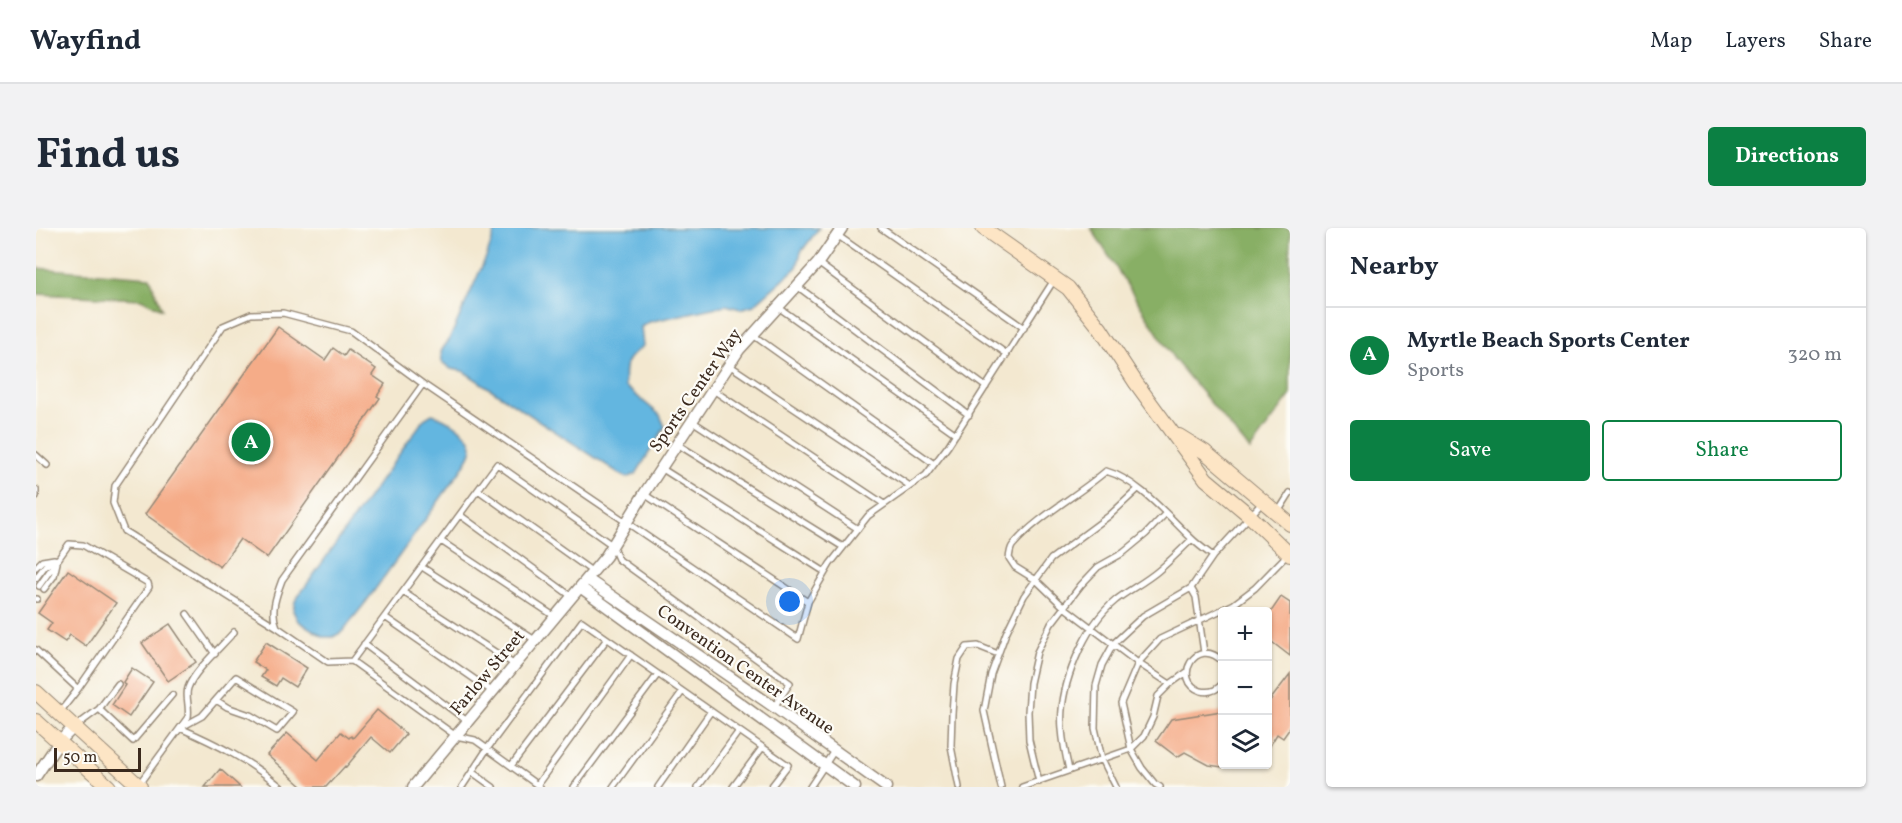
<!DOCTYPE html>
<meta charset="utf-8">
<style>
body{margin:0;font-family:Vollkorn,serif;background:#f2f2f3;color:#1f2937}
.controls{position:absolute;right:18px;bottom:18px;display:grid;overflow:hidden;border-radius:6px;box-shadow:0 2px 4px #0004}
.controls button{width:54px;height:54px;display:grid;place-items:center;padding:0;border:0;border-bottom:2px solid #e0e1e3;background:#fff;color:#1f2937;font:30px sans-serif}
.scale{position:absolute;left:18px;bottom:15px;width:87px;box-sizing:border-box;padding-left:6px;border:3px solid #3b2a1e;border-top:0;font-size:16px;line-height:21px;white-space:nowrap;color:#3b2a1e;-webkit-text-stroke:4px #fdfcf7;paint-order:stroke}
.you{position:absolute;left:754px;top:374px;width:21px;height:21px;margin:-15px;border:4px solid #fff;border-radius:50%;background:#1a73e8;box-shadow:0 0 0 9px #1a73e833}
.badge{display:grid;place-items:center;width:39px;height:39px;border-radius:50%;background:#0b8043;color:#fff;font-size:20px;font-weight:700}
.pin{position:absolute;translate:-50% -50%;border:3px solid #fff;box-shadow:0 2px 6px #0006}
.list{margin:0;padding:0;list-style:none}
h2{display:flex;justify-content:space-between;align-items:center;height:78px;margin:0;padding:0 24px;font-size:26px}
h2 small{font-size:20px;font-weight:400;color:#747a83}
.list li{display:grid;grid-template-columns:39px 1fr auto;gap:18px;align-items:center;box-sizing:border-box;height:96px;padding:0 24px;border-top:2px solid #e0e1e3}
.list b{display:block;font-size:22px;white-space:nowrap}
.list p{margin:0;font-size:20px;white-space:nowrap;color:#747a83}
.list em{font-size:20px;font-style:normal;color:#747a83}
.actions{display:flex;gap:12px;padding:18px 24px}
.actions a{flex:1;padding:14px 0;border:2px solid #0b8043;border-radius:6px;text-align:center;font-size:21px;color:#0b8043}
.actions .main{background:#0b8043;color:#fff}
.icon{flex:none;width:33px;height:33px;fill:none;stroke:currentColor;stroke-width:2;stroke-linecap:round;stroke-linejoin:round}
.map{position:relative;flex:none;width:1254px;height:559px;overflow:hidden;border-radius:6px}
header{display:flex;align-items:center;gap:36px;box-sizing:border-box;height:84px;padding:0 30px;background:#fff;border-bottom:2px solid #e0e1e3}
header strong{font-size:28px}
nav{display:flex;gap:33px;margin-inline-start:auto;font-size:21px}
.intro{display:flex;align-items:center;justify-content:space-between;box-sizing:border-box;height:144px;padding:0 36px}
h1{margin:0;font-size:42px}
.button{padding:15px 27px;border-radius:6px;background:#0b8043;color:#fff;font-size:21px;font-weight:700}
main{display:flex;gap:36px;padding:0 36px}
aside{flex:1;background:#fff;border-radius:6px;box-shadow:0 2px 4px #0004}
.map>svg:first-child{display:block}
</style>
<header>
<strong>Wayfind</strong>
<nav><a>Map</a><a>Layers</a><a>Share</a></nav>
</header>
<div class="intro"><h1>Find us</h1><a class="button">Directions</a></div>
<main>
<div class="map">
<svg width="1254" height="559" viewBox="0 0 1254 559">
<rect width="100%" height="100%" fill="#fdfcf7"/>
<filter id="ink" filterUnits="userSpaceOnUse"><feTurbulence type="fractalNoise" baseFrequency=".0167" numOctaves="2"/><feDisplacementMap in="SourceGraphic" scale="12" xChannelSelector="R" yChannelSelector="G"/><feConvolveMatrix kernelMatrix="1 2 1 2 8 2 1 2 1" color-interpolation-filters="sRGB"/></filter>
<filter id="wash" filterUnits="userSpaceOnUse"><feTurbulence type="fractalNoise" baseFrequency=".008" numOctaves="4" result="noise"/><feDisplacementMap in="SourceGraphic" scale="24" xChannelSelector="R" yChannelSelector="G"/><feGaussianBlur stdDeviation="1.35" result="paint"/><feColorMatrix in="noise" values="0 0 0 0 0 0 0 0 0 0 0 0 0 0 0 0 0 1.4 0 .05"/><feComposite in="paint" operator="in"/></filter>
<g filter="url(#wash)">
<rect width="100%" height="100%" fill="#f3e8d0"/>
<path fill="#88af65" stroke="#626c42" stroke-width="1.5" d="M1055 0H1254V168L1214 222 1138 131Z
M0 40 114 49 126 81 105 71 0 66Z"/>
<path fill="#64b6e0" stroke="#50707f" stroke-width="1.5" d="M460 0H783L765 24 761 39 718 77 704 81 690 77 613 94 605 99 607 118C589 131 587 136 589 158L624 187 629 199 600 246 590 250 427 143 415 141 406 134 405 123 413 112 451 27Z
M396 186C408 189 436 205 436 219 436 227 429 235 425 242L330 374 306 404 297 409H288L262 393 257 383 259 373 388 191Z"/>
<g id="blocks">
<path fill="#f5ac88" d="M242 99 289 132 297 120 308 128 312 122 340 141 336 147 349 156 341 168 344 170 231 330 204 311 184 339 109 286Z
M32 342 80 375 50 418 34 407 29 414 11 402 16 395 2 385Z
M1245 369 1254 375V428L1232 411V388Z
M134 396 160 434 132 453 106 415Z
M230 414 271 440 259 459 245 450 240 458 225 449 230 442 217 434Z
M96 440 117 454 93 489 76 477 89 457 87 454Z
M1254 446V500L1247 510 1241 506 1232 521V475Z
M341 482 370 506 354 525 335 509 310 539 309 538 290 559H267L231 527 251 505 282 532 305 504 313 510 315 508 317 510Z
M1186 483V539L1173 537 1149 524 1141 529 1120 513 1135 491Z
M184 541 204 559H169Z"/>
</g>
</g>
<g filter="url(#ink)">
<use href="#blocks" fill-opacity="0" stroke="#978977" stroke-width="1.5"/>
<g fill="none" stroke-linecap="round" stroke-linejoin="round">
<defs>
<path id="lane" d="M845 0 988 100
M801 7 971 126
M782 35 950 159
M761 58 933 187
M742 79 920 206
M717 107 898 236
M693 137 874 258
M677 162 848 276
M656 193 822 301
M641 216 807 319
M0 227 11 237
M625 240 789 344
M0 262V268
M442 262 557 344
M608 266 772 374
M1242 284 1254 265
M424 287 535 368
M405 313 518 388
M0 339 6 333 18 331
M386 339 499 412
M0 350 9 338 21 331
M3 358 33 316 47 317 112 355 113 359 42 461 24 484
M1155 360 1160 369 1168 425
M8 361 18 348 21 335
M367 364 479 437
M0 371H1
M151 386 179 426
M349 389 457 464
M241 399 88 303 77 275 79 258 187 98 215 86 247 85 315 103 387 156 762 411 772 374 794 336 832 288 890 247 912 218 1018 52
M328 416 431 493
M0 422 42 461
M316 433 292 434 241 399C234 384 240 368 246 352L387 156
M1186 433C1160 407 1135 453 1165 463 1174 465 1181 462 1186 456
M1134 456 1102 435 1028 379 1000 352 979 339 973 330C974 325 974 320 977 317 1002 288 1041 268 1070 243 1102 252 1131 287 1155 310 1161 316 1169 322 1177 328
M63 481 82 456
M40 498 63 481 97 513 136 467
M144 500 166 488 200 449 257 484 241 503 214 487 191 479 180 472
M144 500C181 516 214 533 245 559
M475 538 571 411
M1033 542C1030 529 1027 515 1026 501 1022 460 1048 398 1080 372 1093 362 1109 354 1122 343 1134 333 1145 322 1156 311
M436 544 457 559
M1003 554 993 512 992 484 994 455 1001 424 1015 396 1045 357 1062 339 1087 325 1110 306 1130 285
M103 556 152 489C154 478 149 468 152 460 158 443 185 419 198 404
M501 557 595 427
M426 559 451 521 546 393 752 537 735 559
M504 559 439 512 420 508 316 433 461 236 576 317 582 331 754 455 738 479
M538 559 622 446
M577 559 646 464
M622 559 675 483
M662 559 703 503
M697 559 726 520
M774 559 798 523
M923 559 915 518 916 486 918 456 923 431 931 419 942 418 962 426
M965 559 948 483 955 446 970 405 988 368 1015 331 1073 288 1102 261
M986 559 1095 521 1108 508 1117 489 1122 468 1134 456 1151 444
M1080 559 1066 531 1059 500 1060 458 1066 437 1078 415 1107 388 1155 360 1177 328 1226 275
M1124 559 1119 556 1106 540 1095 521 1085 475 1102 435 1124 411 1198 376 1219 360 1253 325"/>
<path id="street" d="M551 351 738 479 850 559
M544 359 819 559
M0 548 23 514 38 499
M377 559 570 328 608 266 703 122 782 35 806 0"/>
<path id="secondary" d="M947 0 1032 60 1064 100 1100 155 1170 251 1213 287 1254 327
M1143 208 1169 224 1254 296
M0 464 104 559
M0 493 73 559"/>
</defs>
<use href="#lane" stroke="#978977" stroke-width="8"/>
<use href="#street" stroke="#978977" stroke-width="13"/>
<use href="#secondary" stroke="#978977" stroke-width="16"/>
<use href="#lane" stroke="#fff" stroke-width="5"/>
<use href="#street" stroke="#fff" stroke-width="10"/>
<use href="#secondary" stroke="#fde5c5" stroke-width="14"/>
</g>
</g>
<g text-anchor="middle" stroke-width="4.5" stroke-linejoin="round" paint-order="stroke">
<g font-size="18" fill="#3b2a1e" stroke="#fdfcf7">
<text transform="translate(659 162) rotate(-55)" y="6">Sports Center Way</text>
<text transform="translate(710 441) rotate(35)" y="6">Convention Center Avenue</text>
<text transform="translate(451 444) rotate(-50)" y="6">Farlow Street</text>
</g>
</g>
</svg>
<div class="controls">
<button>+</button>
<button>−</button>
<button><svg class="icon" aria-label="layers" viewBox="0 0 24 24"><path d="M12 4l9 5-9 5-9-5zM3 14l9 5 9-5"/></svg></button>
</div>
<div class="scale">50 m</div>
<div class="you"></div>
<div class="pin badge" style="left:215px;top:214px">A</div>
</div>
<aside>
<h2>Nearby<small></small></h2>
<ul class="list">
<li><span class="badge">A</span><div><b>Myrtle Beach Sports Center</b><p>Sports</p></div><em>320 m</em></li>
</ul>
<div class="actions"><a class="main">Save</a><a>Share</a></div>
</aside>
</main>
